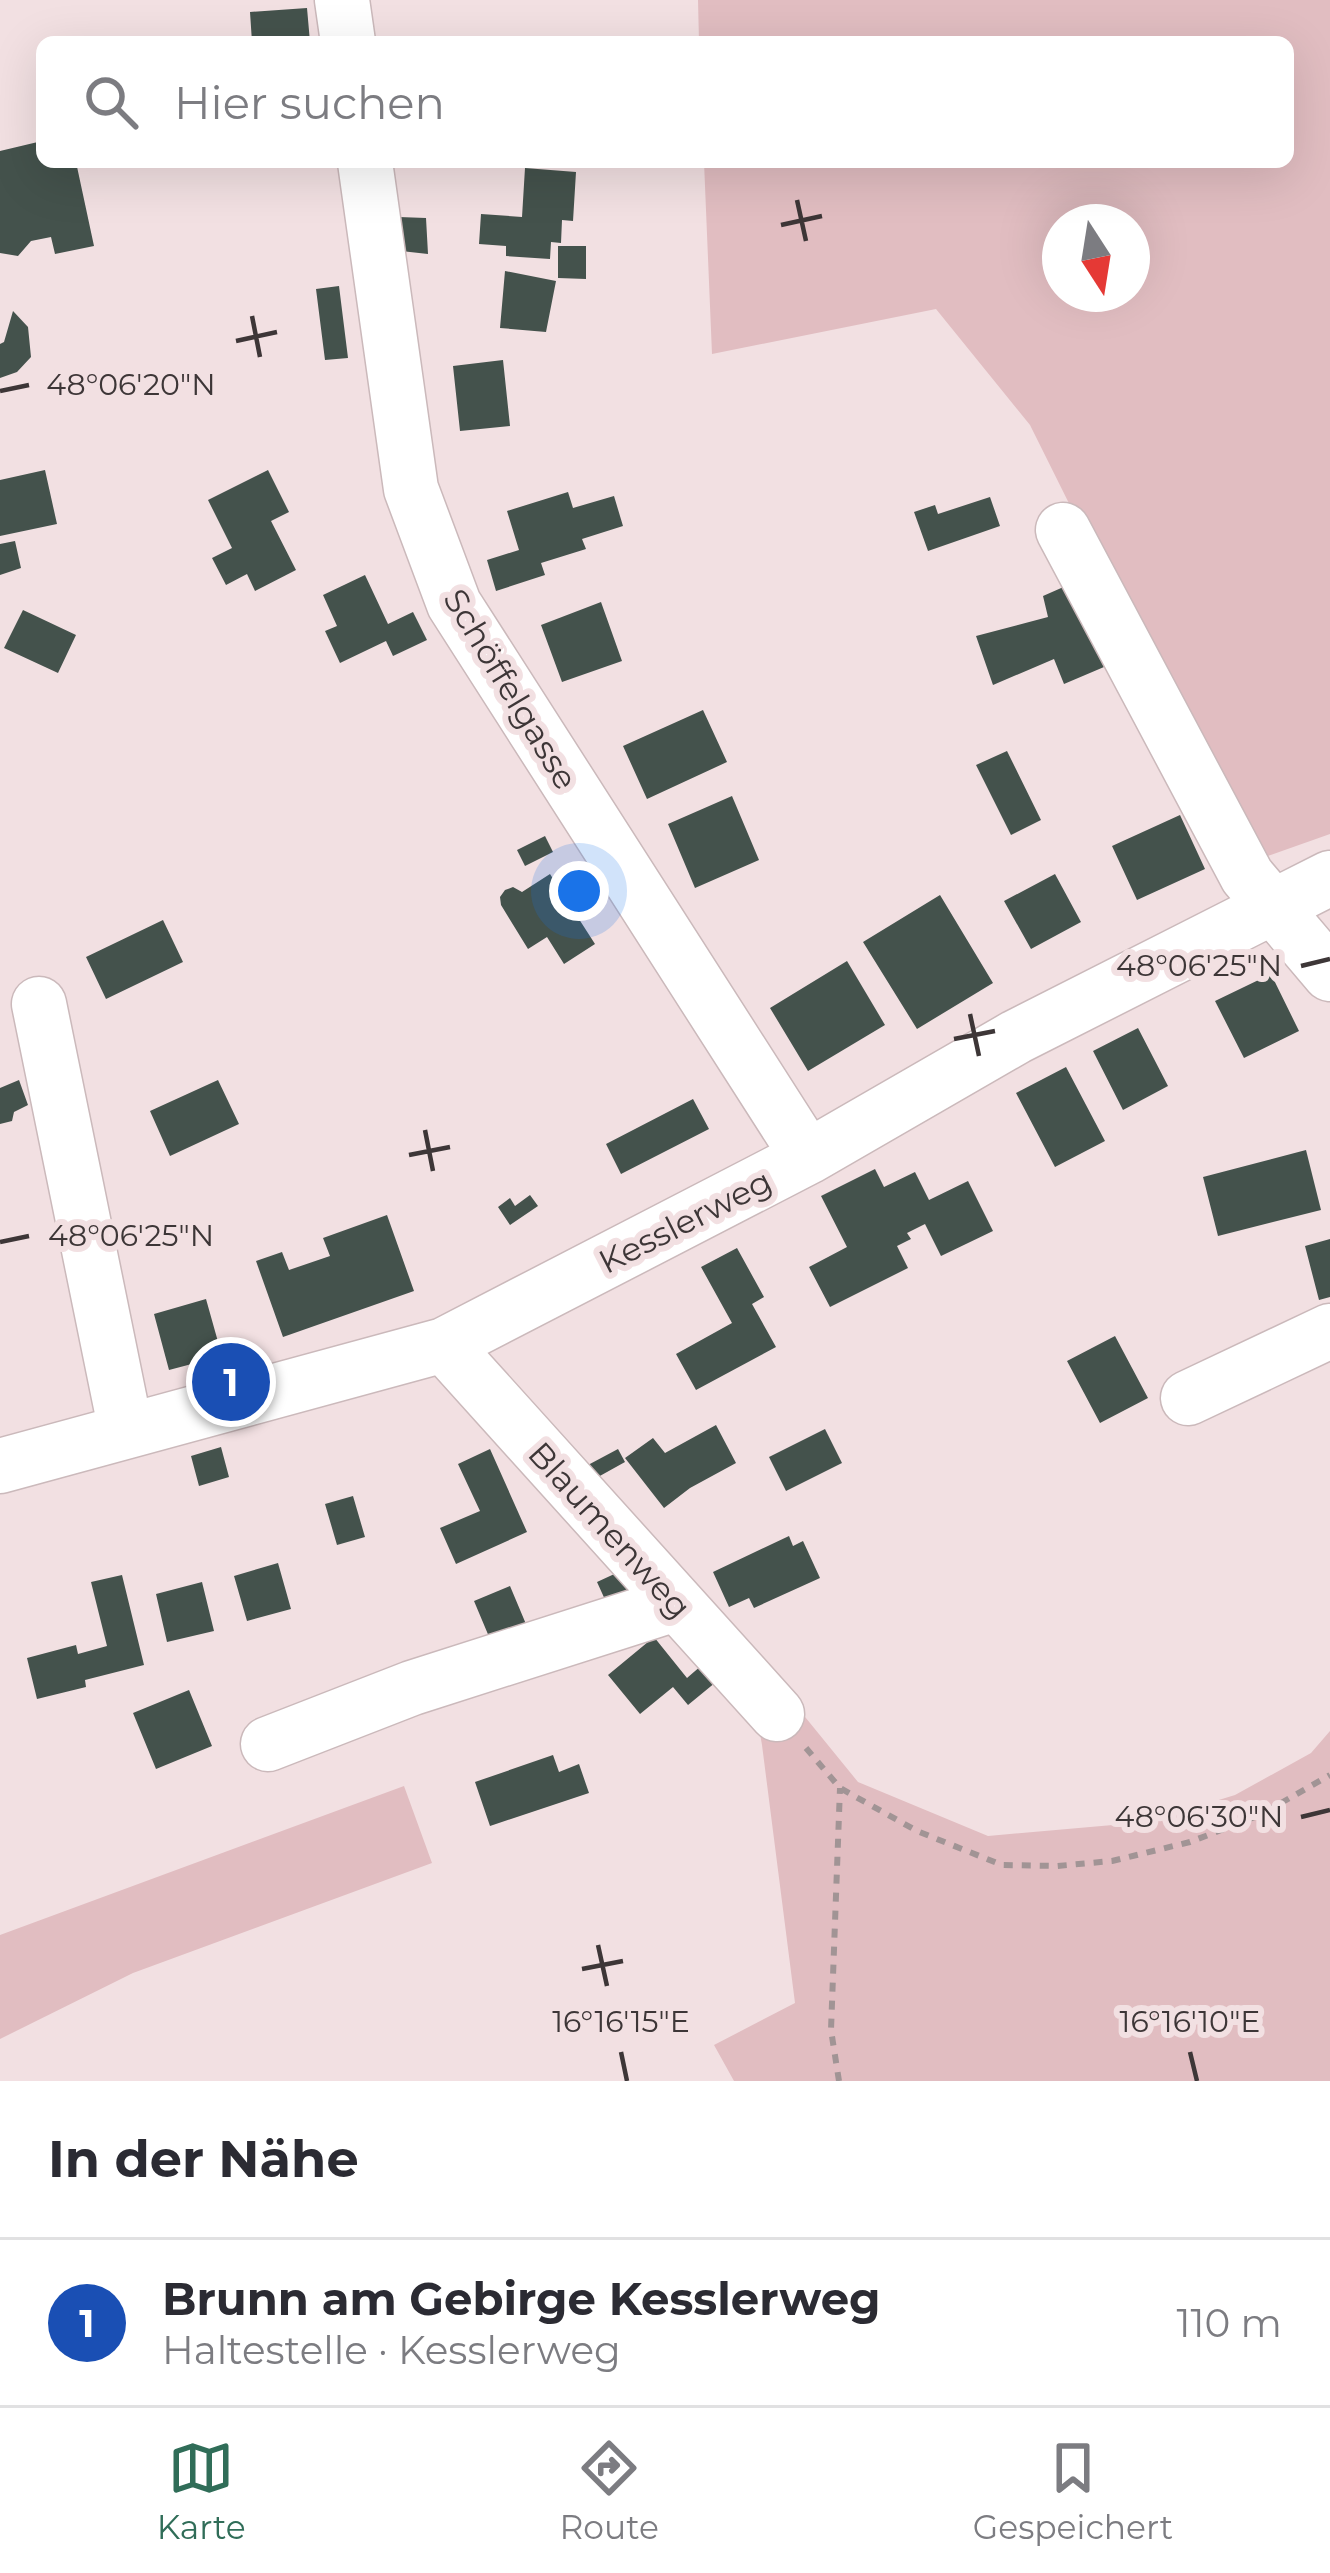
<!DOCTYPE html>
<html lang="de">
<meta charset="utf-8">
<style>
body{margin:0;font-family:Montserrat,sans-serif;background:#f7f7f7;color:#2b2b33}
.compass{position:absolute;left:1042px;top:204px;width:108px;height:108px;border-radius:50%;background:#fff;box-shadow:0 12px 48px #0002;rotate:168deg}
.you{position:absolute;left:579px;top:891px;width:42px;height:42px;margin:-30px;border:9px solid #fff;border-radius:50%;background:#1a73e8;box-shadow:0 0 0 18px #1a73e833}
.badge{display:grid;place-items:center;width:78px;height:78px;border-radius:50%;background:#306d58;color:#fff;font-size:39px;font-weight:700}
.pin{position:absolute;translate:-50% -50%;border:6px solid #fff;box-shadow:0 3px 12px #0006}
.list{margin:0;padding:0;list-style:none}
h2{display:flex;justify-content:space-between;align-items:center;height:156px;margin:0;padding:0 48px;font-size:51px}
h2 small{font-size:39px;font-weight:400;color:#7c7c81}
.list li{display:grid;grid-template-columns:78px 1fr auto;gap:36px;align-items:center;box-sizing:border-box;height:168px;padding:0 48px;border-top:3px solid #e1e1e2}
.list b{display:block;font-size:45px;white-space:nowrap}
.list p{margin:0;font-size:39px;white-space:nowrap;color:#7c7c81}
.list em{font-size:39px;font-style:normal;color:#7c7c81}
.icon{flex:none;width:66px;height:66px;fill:none;stroke:currentColor;stroke-width:2;stroke-linecap:round;stroke-linejoin:round}
.map{position:relative;flex:none;width:1330px;height:2081px;overflow:hidden}
.search{position:absolute;background:#fff;box-shadow:0 12px 48px #0002;left:36px;right:36px;top:36px;height:132px;display:flex;align-items:center;gap:30px;box-sizing:border-box;padding:0 42px;border-radius:18px;color:#7c7c81;font-size:45px}
.sheet{height:324px;background:#fff}
nav{display:flex;justify-content:space-around;align-items:center;box-sizing:border-box;height:168px;border-top:3px solid #e1e1e2;background:#fff;font-size:33px;color:#7c7c81}
nav a{display:grid;justify-items:center;gap:6px}
nav .on{color:#306d58}
.map>svg:first-child{display:block}
</style>
<div class="map">
<svg width="1330" height="2081" viewBox="0 0 1330 2081">
<rect width="100%" height="100%" fill="#f2e0e2"/>
<path fill="#e1bdc1" fill-rule="evenodd" d="M698 0H1330V834L1248 863 1030 425 936 309 712 354 704 162H1288V42H699ZM1060 222H1132V294H1060Z
M744 1642 858 1782 988 1836 1147 1822 1235 1795 1311 1753 1330 1731V2081H734L714 2045 795 2003 762 1745Z
M404 1786 432 1863 133 1973 0 2039V1935Z"/>
<path fill="#44524c" d="M307 8 310 42H252L250 12Z
M42 141V162H76L94 246 55 254 51 237 31 241 18 256 0 253V151Z
M525 168 576 172 573 221 562 220 561 243 551 242 550 259 506 256V246L479 244 481 214 522 217Z
M399 217 426 218 428 254 401 251Z
M558 246H586V279L558 278Z
M505 271 556 281 546 332 500 328Z
M339 286 348 358 325 360 316 289Z
M13 311 28 327 31 357 17 372 0 378V344L4 342Z
M503 360 510 426 460 431 453 366Z
M45 470 57 524 0 536V480Z
M268 470 289 512 271 521 296 570 255 591 247 574 226 585 212 558 232 548 208 500Z
M568 492 573 508 614 496 623 526 582 539 586 549 541 563 545 575 496 591 487 560 519 550 507 511Z
M990 497 1000 526 928 551 914 512 935 505 938 514Z
M15 541 21 568 0 575V544Z
M365 575 388 624 413 612 427 640 393 656 386 641 340 663 325 631 337 626 323 595Z
M1068 585 1104 667 1064 684 1054 659 993 685 976 636 1048 617 1043 596Z
M601 602 622 661 562 682 541 625Z
M23 610 76 635 58 673 4 648Z
M703 710 727 762 647 799 623 746Z
M1007 751 1041 820 1011 835 976 765Z
M732 796 759 860 695 888 668 824Z
M1180 815 1205 869 1137 900 1112 846Z
M545 836 553 852 525 866 517 850Z
M550 874 595 944 564 964 547 937 528 949 501 905 500 897 505 890 513 887 522 892Z
M1055 874 1081 922 1031 949 1004 901Z
M940 895 993 983 917 1029 863 942Z
M163 920 183 962 106 999 86 957Z
M847 961 885 1025 808 1071 770 1008Z
M1271 974 1299 1031 1244 1058 1215 1001Z
M1138 1028 1168 1086 1123 1110 1093 1051Z
M1066 1067 1105 1141 1055 1167 1016 1093Z
M19 1080 28 1105 14 1112 12 1121 0 1124V1088Z
M218 1080 239 1124 170 1156 150 1111Z
M693 1099 709 1129 621 1174 606 1144Z
M1306 1150 1321 1210 1218 1236 1203 1177Z
M875 1169 884 1187 915 1172 929 1200 968 1181 993 1231 941 1256 925 1224 907 1233 911 1239 897 1246 908 1268 830 1307 809 1267 847 1247 821 1196Z
M530 1195 538 1206 510 1225 498 1207 510 1198 515 1206Z
M387 1215 414 1291 283 1337 256 1261 282 1252 289 1270 330 1256 323 1238Z
M1330 1239V1297L1319 1300 1305 1246Z
M737 1248 764 1297 752 1304 776 1347 696 1390 676 1354 732 1323 701 1267Z
M206 1299 222 1356 169 1370 154 1314Z
M1115 1336 1148 1398 1100 1423 1067 1361Z
M716 1425 736 1463 690 1488 664 1508 625 1458 653 1438 665 1453Z
M825 1429 842 1463 786 1491 769 1457Z
M221 1447 229 1477 199 1486 191 1456Z
M490 1449 527 1532 456 1564 440 1528 480 1511 458 1464Z
M618 1449 625 1462 598 1477 588 1465Z
M353 1496 365 1537 337 1545 325 1504Z
M789 1536 793 1546 803 1541 820 1578 754 1608 749 1598 729 1607 713 1572Z
M278 1563 291 1609 247 1621 234 1576Z
M623 1570 634 1588 612 1615 597 1582Z
M122 1575 144 1665 85 1680 86 1687 37 1699 27 1658 76 1645 78 1654 107 1646 91 1582Z
M202 1582 214 1631 167 1642 156 1594Z
M510 1586 531 1636 495 1651 474 1601Z
M654 1637 687 1678 702 1665 716 1682 688 1705 673 1687 640 1714 608 1675Z
M189 1690 212 1746 156 1769 133 1713Z
M553 1755 559 1772 579 1764 589 1793 490 1826 475 1782Z"/>
<g fill="none" stroke-linecap="round" stroke-linejoin="round">
<defs>
<path id="minor" d="M342 0 348 42
M365 162 411 489 454 604 808 1157
M1063 530 1247 876 1330 974
M39 1004 126 1431
M444 1345 777 1714
M1188 1398 1330 1331
M0 1466 444 1345 808 1157 1016 1037 1330 878
M268 1744 412 1688 675 1604"/>
</defs>
<use href="#minor" stroke="#cbb9bb" stroke-width="57"/>
<path stroke="#a19495" stroke-width="6" stroke-dasharray="9 9" stroke-linecap="butt" d="M806 1748 840 1788 917 1831 1002 1865 1057 1866 1112 1861 1190 1842 1260 1815 1330 1775
M839 2081 831 2030 840 1788"/>
<use href="#minor" stroke="#fff" stroke-width="54"/>
</g>
<path fill="none" stroke="#3d3637" stroke-width="4.5" d="M797 200 806 241M781 225 822 216M252 316 260 357M236 341 277 332M0 391 29 385M1301 966 1330 959M970 1014 979 1056M954 1039 995 1031M425 1130 433 1171M409 1155 450 1147M0 1242 29 1236M1301 1817 1330 1810M598 1945 607 1986M582 1969 623 1961M621 2052 627 2081M1190 2052 1197 2081"/>
<g text-anchor="middle" stroke-width="12" stroke-linejoin="round" paint-order="stroke">
<g font-size="33" fill="#3d3637" stroke="#f2e0e2">
<text transform="translate(511 689) rotate(59)" y="12">Schöffelgasse</text>
<text transform="translate(685 1221) rotate(-27)" y="12">Kesslerweg</text>
<text transform="translate(610 1530) rotate(48)" y="12">Blaumenweg</text>
</g>
</g>
<g font-size="30" text-anchor="middle" fill="#3d3637" stroke="#f2e0e2" stroke-width="12" stroke-linejoin="round" paint-order="stroke">
<text x="131" y="395">48°06'20"N</text>
<text x="1199" y="976">48°06'25"N</text>
<text x="131" y="1246">48°06'25"N</text>
<text x="1199" y="1827">48°06'30"N</text>
<text x="621" y="2032">16°16'15"E</text>
<text x="1190" y="2032">16°16'10"E</text>
</g>
</svg>
<svg class="compass" viewBox="-18 -18 36 36"><path d="M0-13l5 13h-10z" fill="#e53935"/><path d="M0 13l5-13h-10z" fill="#7c7c81"/></svg>
<div class="you"></div>
<div class="pin badge" style="left:231px;top:1382px;background:#1a4fb4">1</div>
<div class="search"><svg class="icon" aria-label="search" viewBox="0 0 24 24"><circle cx="10" cy="10" r="6"/><path d="M15 15l6 6"/></svg>Hier suchen</div>
</div>
<section class="sheet">
<h2>In der Nähe<small></small></h2>
<ul class="list">
<li><span class="badge" style="background:#1a4fb4">1</span><div><b>Brunn am Gebirge Kesslerweg</b><p>Haltestelle · Kesslerweg</p></div><em>110 m</em></li>
</ul>
</section>
<nav>
<a class="on"><svg class="icon" aria-label="map" viewBox="0 0 24 24"><path d="M3 6l6-2 6 2 6-2v14l-6 2-6-2-6 2zM9 4v14M15 6v14"/></svg>Karte</a>
<a><svg class="icon" aria-label="directions" viewBox="0 0 24 24"><path d="M12 3l9 9-9 9-9-9zM9 14v-3h6M13 9l2 2-2 2"/></svg>Route</a>
<a><svg class="icon" aria-label="saved" viewBox="0 0 24 24"><path d="M7 4h10v16l-5-4-5 4z"/></svg>Gespeichert</a>
</nav>
